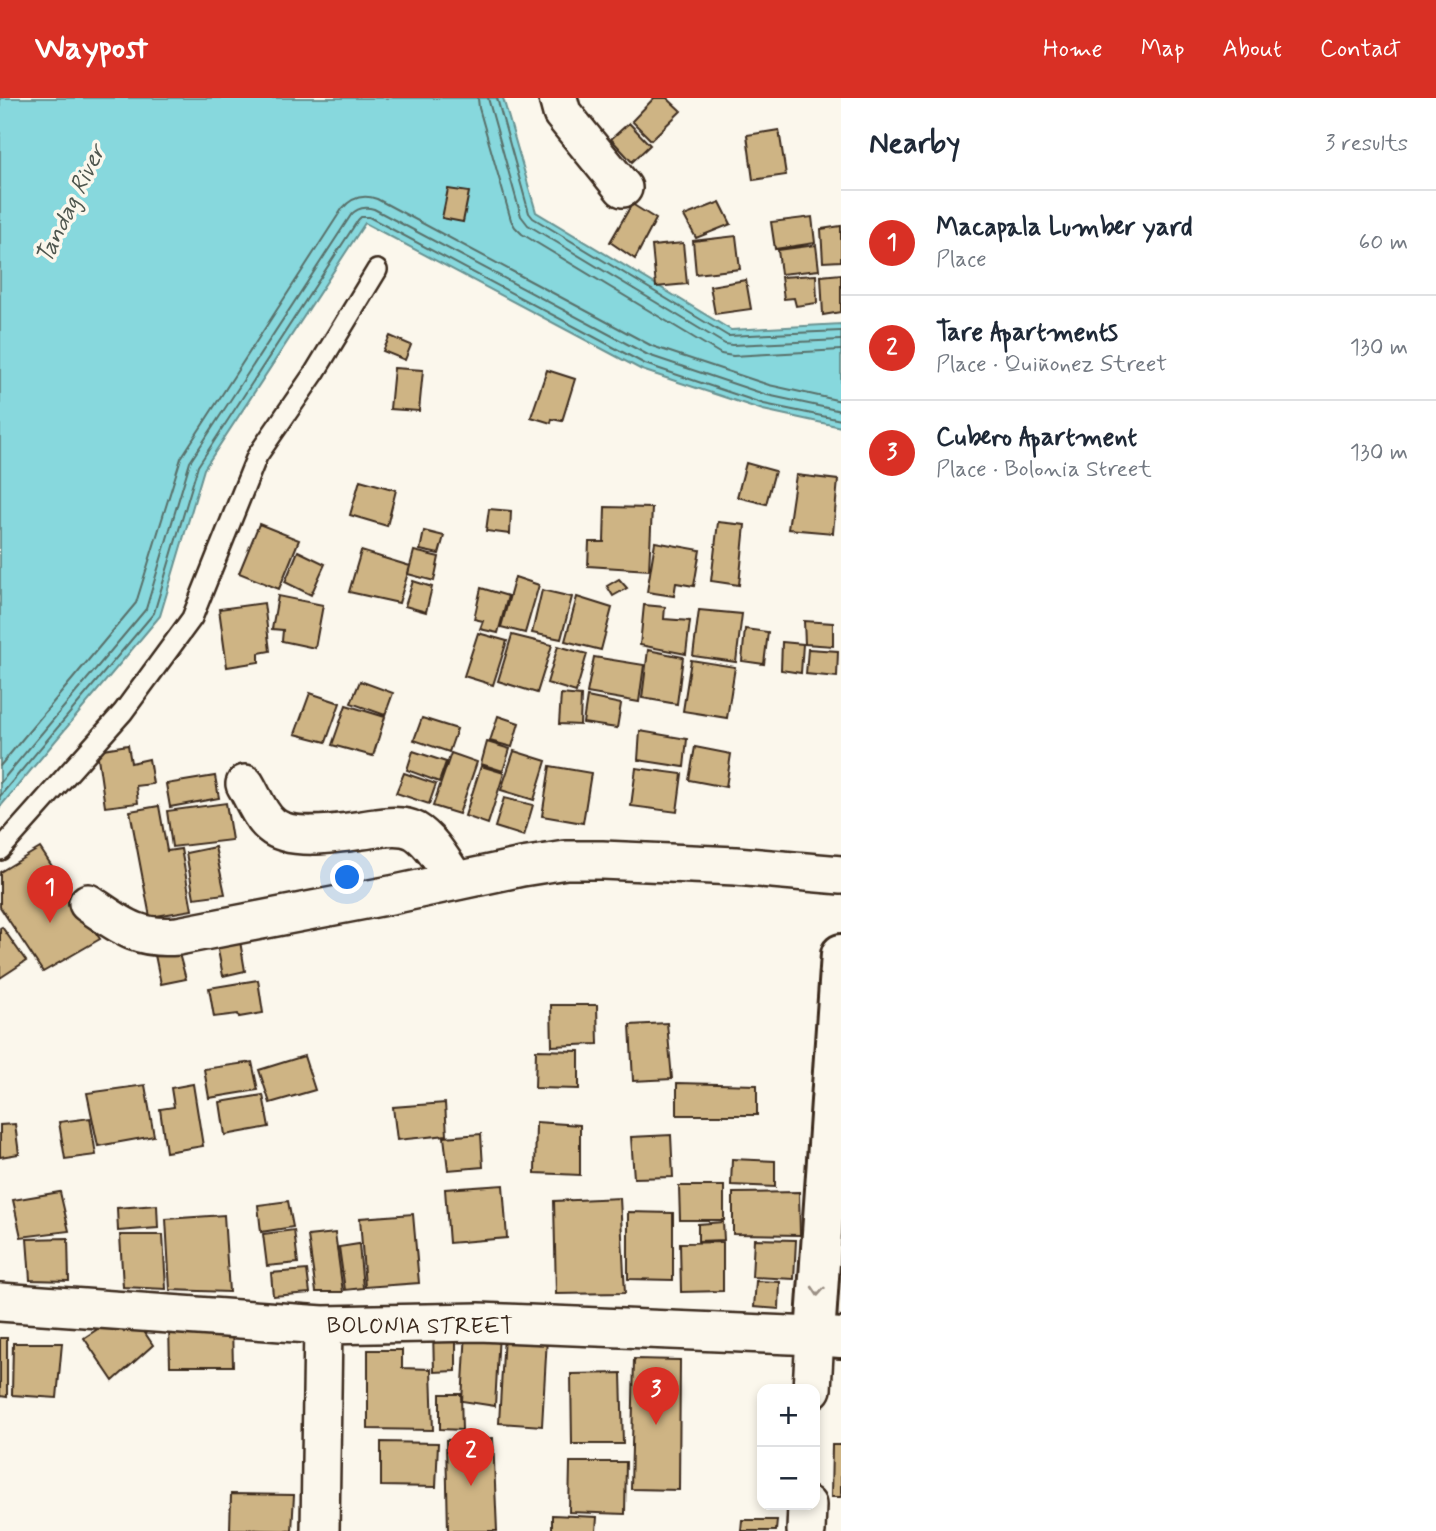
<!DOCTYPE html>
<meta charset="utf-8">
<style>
body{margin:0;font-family:Mynerve,sans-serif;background:#f6f6f7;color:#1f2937}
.controls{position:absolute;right:21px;bottom:21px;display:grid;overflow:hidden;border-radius:14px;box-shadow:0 4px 10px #0003}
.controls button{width:63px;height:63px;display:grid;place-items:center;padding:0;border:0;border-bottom:2px solid #e0e1e3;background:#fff;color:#1f2937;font:35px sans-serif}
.you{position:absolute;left:348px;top:780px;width:24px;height:24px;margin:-18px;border:5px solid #fff;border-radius:50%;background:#1a73e8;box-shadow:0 0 0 10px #1a73e833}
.badge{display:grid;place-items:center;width:46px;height:46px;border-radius:50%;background:#d93025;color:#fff;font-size:23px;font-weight:700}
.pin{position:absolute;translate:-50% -58px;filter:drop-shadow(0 2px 4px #0008)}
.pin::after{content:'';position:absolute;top:37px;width:24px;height:21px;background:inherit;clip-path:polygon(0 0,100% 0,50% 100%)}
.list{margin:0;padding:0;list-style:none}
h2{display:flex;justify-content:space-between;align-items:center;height:91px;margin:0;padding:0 28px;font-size:30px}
h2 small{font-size:23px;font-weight:400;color:#747a83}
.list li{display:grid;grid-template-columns:46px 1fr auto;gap:21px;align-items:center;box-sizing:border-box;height:105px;padding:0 28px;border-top:2px solid #e0e1e3}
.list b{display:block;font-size:26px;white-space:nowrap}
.list p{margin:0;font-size:23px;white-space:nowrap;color:#747a83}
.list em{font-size:23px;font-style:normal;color:#747a83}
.map{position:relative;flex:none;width:841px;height:1433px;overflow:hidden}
header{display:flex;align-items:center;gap:42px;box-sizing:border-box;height:98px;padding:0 35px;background:#d93025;color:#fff}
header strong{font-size:33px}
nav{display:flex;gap:38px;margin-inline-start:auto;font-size:24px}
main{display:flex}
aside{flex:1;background:#fff}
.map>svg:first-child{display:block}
</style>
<header>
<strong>Waypost</strong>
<nav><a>Home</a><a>Map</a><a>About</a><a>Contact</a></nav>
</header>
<main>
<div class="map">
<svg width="841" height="1433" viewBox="0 0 841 1433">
<rect width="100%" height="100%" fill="#fbf7ec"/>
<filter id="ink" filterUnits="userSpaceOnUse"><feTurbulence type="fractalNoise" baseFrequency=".0143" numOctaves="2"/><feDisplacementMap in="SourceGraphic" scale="14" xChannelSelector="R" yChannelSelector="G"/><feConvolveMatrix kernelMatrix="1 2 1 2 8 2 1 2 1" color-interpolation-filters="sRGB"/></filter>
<g filter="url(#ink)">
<path fill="#87d8dd" stroke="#699291" stroke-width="2" d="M0 0H503L536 114 731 232 841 226V329L763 312 642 272 365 125 204 371 160 518 0 709Z"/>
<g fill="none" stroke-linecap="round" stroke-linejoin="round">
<path stroke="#59706a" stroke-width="2" d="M478 0 479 10 511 122 515 129 522 136 721 256 733 258 841 252
M488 0 521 118 528 127 725 246 732 247 841 242
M497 0 529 115 533 120 728 238 841 233
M0 668 136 505 181 360 342 111C351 100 363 96 377 101L652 248 769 287 841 303
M0 685 146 511 190 364 351 117C357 110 364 108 374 111L648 257 767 297 841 313
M0 698 154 515 198 368 358 122 361 119H369L645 266 764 306 841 322"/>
</g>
<path fill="#ceb484" stroke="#3b2a1e" stroke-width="2" d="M654 0H667L681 13 651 42 632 23Z
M629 25 650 47 632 64 611 41Z
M779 32 786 77 753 82 747 37Z
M448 91 469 94 463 124 442 120Z
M720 104 731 126 696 140 684 118Z
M632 106 656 121 635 161 610 144Z
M812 119 815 145 775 151 771 124Z
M841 128V163L823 164 821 131Z
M736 138 740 171 696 176 693 143Z
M683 145 687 186 656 189 652 148Z
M816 147 819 172 781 176 778 152Z
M841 176V214L823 217 821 178Z
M816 177 817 205 796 208 794 200 784 201 781 179Z
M746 182 751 211 715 216 710 188Z
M390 238 411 247 405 262 383 253Z
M394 270 423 272 419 313 390 311Z
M547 272 575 281 562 323 552 321 551 325 531 319Z
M746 365 775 373 766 406 737 399Z
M796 377 838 382 833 435 788 431Z
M360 382 396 392 387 428 350 417Z
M605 409 652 410 649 472 588 468 589 444H604Z
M489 411 511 413 510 436 486 433Z
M718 424 745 427 739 487 711 483Z
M259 426 299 442 279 491 239 475Z
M424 433 444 438 439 456 420 452Z
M655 444 700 452 694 488 676 485 674 498 647 494Z
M298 453 325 466 311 497 285 484Z
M361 453 410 468 399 505 349 494Z
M414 453 439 459 434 483 408 476Z
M515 479 539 487 525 535 501 529Z
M619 481 627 490 613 498 607 488Z
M413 483 432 489 426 514 405 508Z
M481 490 508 498 498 535 480 531 483 523 474 521Z
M542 492 572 499 561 541 532 535Z
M278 498 323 507 315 550 282 543 283 532 272 531Z
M577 499 612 510 601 552 565 543Z
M264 505 270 553 259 555V564L227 569 219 511Z
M644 507 665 509 664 521 690 523 686 556 640 547Z
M699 512 742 516 736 564 693 558Z
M804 523 833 525V548L805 546Z
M745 531 768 534 764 566 742 563Z
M478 535 507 543 493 587 464 578Z
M512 537 552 547 537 595 498 583Z
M782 544 803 546 801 575 781 572Z
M558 548 587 556 576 594 547 585Z
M808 551 838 553 837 579 806 576Z
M648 552 683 559 677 606 642 600Z
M594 559 644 567 639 604 587 595Z
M691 562 735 569 727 620 683 613Z
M360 583 393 595 385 617 351 605Z
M310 595 340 605 326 644 295 636Z
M561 596 581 598 580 627 559 626Z
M587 599 621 606 617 630 583 625Z
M346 607 385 619 373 658 332 647Z
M498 618 519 625 512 649 490 643Z
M422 620 457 631 449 654 414 642Z
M640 633 687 641 684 669 638 662Z
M487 644 510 651 503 673 481 666Z
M128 647 131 665 149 661 153 686 136 688 138 705 105 709 97 652Z
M695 649 731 656 726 689 689 682Z
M413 653 446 664 439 684 407 672Z
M514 653 546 663 534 702 501 692Z
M451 655 477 664 459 716 433 708Z
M481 668 504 675 488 726 465 718Z
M550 668 591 675 583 725 542 718Z
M636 670 682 676 677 714 631 708Z
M404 675 436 686 429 706 396 695Z
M215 678 219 700 170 709 166 686Z
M504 700 533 707 524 738 495 729Z
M226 705 232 742 172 749 167 713Z
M159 708 167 753 181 751 192 812 150 819 130 713Z
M215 749 225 796 194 800 186 755Z
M40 750 100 841 43 874 0 809V774Z
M2 829 26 863 0 880V830Z
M239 837 245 873 223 878 216 842Z
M178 852 186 881 161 886 155 857Z
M258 882 263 915 239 919 238 916 214 919 209 890Z
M551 907H597L598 946 552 948Z
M667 925 672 981 633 983 630 927Z
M536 952 579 953V991L535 990Z
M304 958 315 992 270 1005 259 972Z
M252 964 258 992 209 1000 204 971Z
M677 985 757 987V1017H677Z
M193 986 203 1048 166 1054 160 1011 174 1009 171 990Z
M145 987 154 1038 98 1048 87 995Z
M263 997 269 1029 225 1037 220 1004Z
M445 1005 447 1037 397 1042 393 1009Z
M90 1020 96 1057 65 1061 59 1024Z
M536 1024 580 1027V1077L535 1075Z
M15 1026 19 1056 0 1059V1027Z
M481 1036 483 1069 448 1072 444 1039Z
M671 1037 673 1079 634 1080 631 1039Z
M732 1061 775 1063V1089L731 1087Z
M503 1087 507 1140 449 1145 445 1091Z
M679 1088H724V1122H680Z
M60 1094 69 1133 21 1139 13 1102Z
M799 1094 800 1137 733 1136V1095Z
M620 1100 625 1195 556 1196 554 1103Z
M288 1103 293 1129 261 1134 258 1107Z
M157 1107 158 1130 118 1133 117 1110Z
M628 1114 673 1115V1182L628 1181Z
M413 1116 419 1185 365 1189 360 1120Z
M224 1117 229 1194 170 1192 166 1121Z
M723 1124 724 1142 698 1143V1126Z
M294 1132 298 1165 267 1168 263 1136Z
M335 1135 343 1194H316L308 1138Z
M120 1137H163L166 1191 123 1189Z
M68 1140 69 1183 30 1182 27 1141Z
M754 1141 796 1142 794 1181 752 1179Z
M723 1144V1193L681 1194 680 1145Z
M359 1146 363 1190 345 1192 339 1149Z
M307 1172 310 1195 273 1198 271 1175Z
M756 1183 780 1184 779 1211 754 1209Z
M113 1221 124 1234 137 1223 153 1247 113 1283 84 1240Z
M232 1228 233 1268H170L169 1229Z
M433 1232H456V1273L434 1274Z
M466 1233 499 1235 495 1308 462 1303Z
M504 1237 547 1240 542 1328 499 1325Z
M0 1240H7V1299L0 1298Z
M13 1245H62L57 1300 12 1297Z
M368 1252H402V1270L431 1271 433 1332 368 1331Z
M634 1261 680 1262 679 1392 631 1391Z
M621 1275 623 1346H572L571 1276Z
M440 1296H461L462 1332 440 1331Z
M493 1340 497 1433H448L446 1342Z
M381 1344 438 1345 436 1389 381 1388Z
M832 1347H841V1399H831Z
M570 1364H626L625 1416 569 1414Z
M231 1396 294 1397 292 1433 230 1431Z
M552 1417 597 1419 596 1433H552Z
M742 1422H777L776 1433H741Z"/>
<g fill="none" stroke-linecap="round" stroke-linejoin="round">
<defs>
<path id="lane" d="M0 752 123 614 192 520 257 358 315 274 377 172"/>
<path id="street" d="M558 0 562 15 623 90
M245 686C253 699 259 717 271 727 293 746 350 733 377 730 389 728 404 727 415 733 432 743 444 767 456 783
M88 805C121 827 136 842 178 838L396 796 522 769 566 762H602L736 768 841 777
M0 1204 323 1227 479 1224 815 1238 812 1291
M320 1433 323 1227
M806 1433 807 1407"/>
<path id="secondary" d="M841 856 815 1238 841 1240"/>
</defs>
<use href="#lane" stroke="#3b2a1e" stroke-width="24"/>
<use href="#street" stroke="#3b2a1e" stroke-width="42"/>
<use href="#secondary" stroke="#3b2a1e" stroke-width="44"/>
<use href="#lane" stroke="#fbf7ec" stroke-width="19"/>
<use href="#street" stroke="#fbf7ec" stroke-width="37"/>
<use href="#secondary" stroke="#fbf7ec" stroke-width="38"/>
</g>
<defs><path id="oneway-chevron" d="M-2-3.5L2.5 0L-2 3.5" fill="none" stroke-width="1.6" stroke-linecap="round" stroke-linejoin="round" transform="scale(1.75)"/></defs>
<use stroke="#9b9085" href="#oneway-chevron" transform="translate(818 1193) rotate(94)"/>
</g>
<g text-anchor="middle" stroke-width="7" stroke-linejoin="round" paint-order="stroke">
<g font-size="23" fill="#3b2a1e" stroke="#fbf7ec">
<text x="420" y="1235">BOLONIA STREET</text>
</g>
<g font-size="24" font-style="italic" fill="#4e564e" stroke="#fbf7ec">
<text transform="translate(70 106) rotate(-64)" y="8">Tandag River</text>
</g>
</g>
</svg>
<div class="controls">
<button>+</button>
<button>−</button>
</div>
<div class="you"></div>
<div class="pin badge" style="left:50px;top:825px">1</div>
<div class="pin badge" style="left:471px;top:1388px">2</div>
<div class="pin badge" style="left:656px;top:1327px">3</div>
</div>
<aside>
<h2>Nearby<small>3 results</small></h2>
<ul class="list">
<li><span class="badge">1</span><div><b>Macapala Lumber yard</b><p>Place</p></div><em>60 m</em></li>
<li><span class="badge">2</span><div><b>Tare Apartments</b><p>Place · Quiñonez Street</p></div><em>130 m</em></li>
<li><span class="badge">3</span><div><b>Cubero Apartment</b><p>Place · Bolonia Street</p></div><em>130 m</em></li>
</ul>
</aside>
</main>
